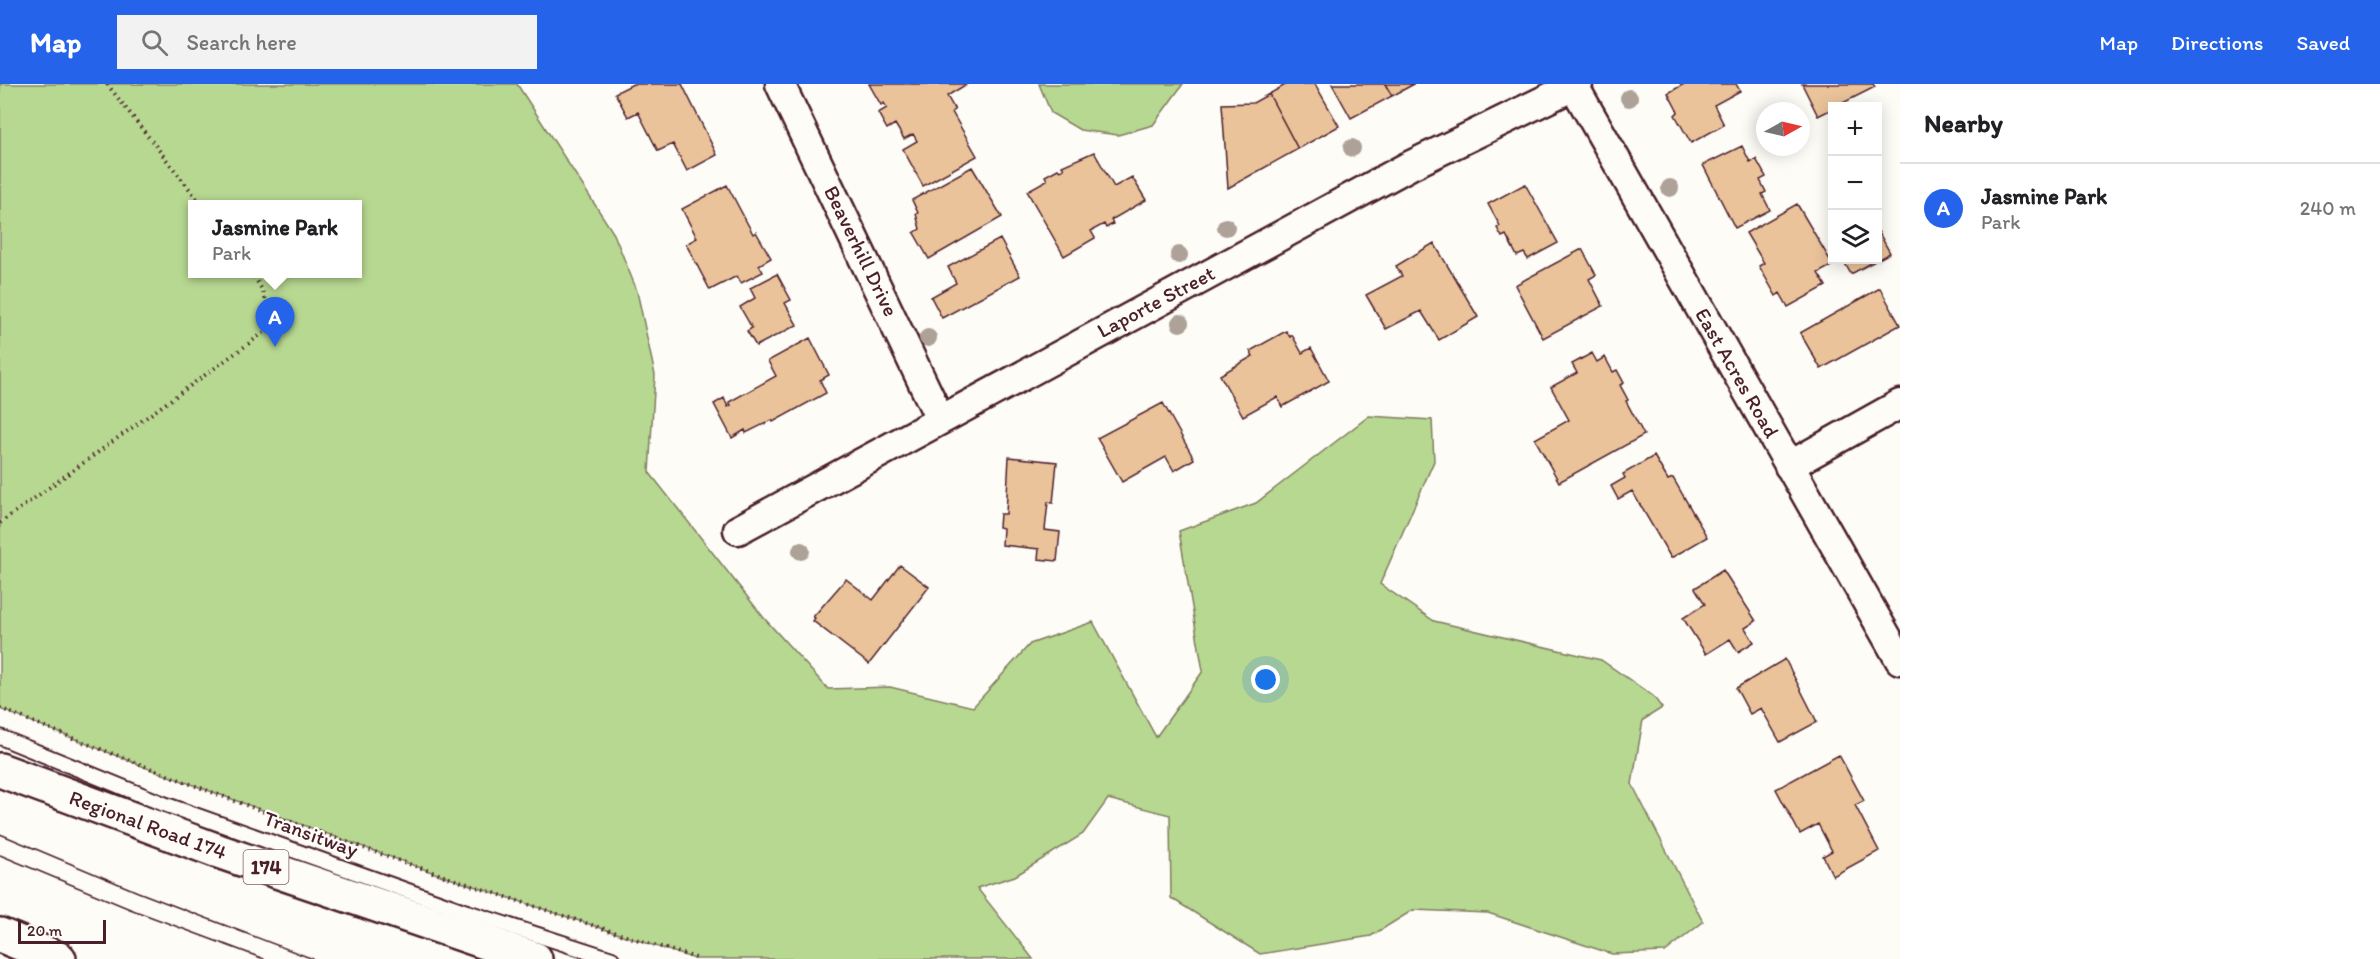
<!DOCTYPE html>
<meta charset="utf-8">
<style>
body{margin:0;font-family:Itim,sans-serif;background:#f2f2f2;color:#202124}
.controls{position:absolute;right:18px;top:18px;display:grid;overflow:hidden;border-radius:0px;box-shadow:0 3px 15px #0003}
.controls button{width:54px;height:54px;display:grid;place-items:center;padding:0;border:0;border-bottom:2px solid #e0e0e0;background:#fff;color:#202124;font:30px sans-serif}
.compass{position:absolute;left:1756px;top:18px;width:54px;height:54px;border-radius:50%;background:#fff;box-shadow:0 3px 15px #0003;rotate:82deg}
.scale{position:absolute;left:18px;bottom:15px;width:88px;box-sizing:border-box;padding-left:6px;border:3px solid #4a1f2b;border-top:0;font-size:16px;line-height:21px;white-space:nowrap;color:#4a1f2b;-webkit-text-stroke:4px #fdfcf7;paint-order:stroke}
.you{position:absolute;left:1266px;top:596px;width:21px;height:21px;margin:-15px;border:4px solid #fff;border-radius:50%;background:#1a73e8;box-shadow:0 0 0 9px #1a73e833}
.badge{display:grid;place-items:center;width:39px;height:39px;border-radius:50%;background:#2563eb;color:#fff;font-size:20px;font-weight:700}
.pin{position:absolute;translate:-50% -50px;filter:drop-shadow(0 2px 3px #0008)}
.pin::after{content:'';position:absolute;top:32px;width:21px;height:18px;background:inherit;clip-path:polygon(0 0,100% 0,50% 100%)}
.popup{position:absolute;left:188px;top:116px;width:174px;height:78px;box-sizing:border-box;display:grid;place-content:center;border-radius:0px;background:#fff;filter:drop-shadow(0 2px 4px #0005);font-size:20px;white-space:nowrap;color:#757577}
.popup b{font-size:22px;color:#202124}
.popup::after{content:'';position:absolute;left:50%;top:100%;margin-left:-12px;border:12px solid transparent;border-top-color:#fff}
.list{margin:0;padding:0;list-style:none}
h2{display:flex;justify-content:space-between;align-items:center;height:78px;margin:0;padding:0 24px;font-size:26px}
h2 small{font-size:20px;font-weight:400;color:#757577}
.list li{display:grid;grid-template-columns:39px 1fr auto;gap:18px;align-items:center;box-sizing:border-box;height:90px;padding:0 24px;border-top:2px solid #e0e0e0}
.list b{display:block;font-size:22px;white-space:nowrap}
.list p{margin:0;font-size:20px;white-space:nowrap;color:#757577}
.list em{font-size:20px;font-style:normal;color:#757577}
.icon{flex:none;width:33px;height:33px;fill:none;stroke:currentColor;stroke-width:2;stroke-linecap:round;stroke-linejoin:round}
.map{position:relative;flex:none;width:1900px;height:875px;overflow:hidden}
header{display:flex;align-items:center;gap:36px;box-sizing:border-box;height:84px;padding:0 30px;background:#2563eb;color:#fff}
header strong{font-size:28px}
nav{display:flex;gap:33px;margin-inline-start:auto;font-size:21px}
.search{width:420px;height:54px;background:#f2f2f2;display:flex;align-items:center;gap:15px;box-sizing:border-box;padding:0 21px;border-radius:0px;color:#757577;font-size:22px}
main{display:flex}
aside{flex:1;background:#fff}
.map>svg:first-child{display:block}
</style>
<header>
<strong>Map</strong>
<div class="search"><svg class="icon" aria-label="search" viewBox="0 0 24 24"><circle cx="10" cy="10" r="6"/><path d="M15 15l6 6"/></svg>Search here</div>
<nav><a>Map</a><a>Directions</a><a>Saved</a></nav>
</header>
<main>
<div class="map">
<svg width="1900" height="875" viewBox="0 0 1900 875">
<rect width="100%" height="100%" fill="#fdfcf7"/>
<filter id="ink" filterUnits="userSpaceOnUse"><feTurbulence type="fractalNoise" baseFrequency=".0167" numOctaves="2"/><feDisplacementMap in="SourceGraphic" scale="12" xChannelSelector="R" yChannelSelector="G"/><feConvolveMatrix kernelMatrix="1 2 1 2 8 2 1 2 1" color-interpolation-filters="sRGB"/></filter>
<g filter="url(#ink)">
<path fill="#b7d891" stroke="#807c5e" stroke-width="1.5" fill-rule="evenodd" d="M0 0H517L614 150 637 207 655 291 649 388 764 534 828 605 890 603 973 623 1030 560 1093 538 1156 653 1203 587 1179 447 1256 419 1369 332 1432 336 1434 377 1380 500 1434 537 1601 576 1653 612 1662 624 1643 636 1632 700 1703 838 1665 868 1612 870 1488 829 1413 826 1371 852 1260 870 1171 814 1170 731 1108 715 1083 750 1015 792 977 804 1033 875H695L440 791 147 684 0 625ZM192 121H358V190H192Z
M1039 0H1183L1153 41 1118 51 1080 46 1051 29Z"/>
<path fill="#eac39a" stroke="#4a1f2b" stroke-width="1.5" d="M633 0H682L717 71 687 87 673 60 658 67 638 28 628 33 615 9Z
M869 0H967L947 12 955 26 952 28 977 72 923 102 903 65 917 57 913 50 904 55 895 40 887 45 878 29 887 24 884 19 881 21Z
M1287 0H1315L1339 42 1298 65 1269 10Z
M1332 0H1385L1392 12 1351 34Z
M1385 0H1414L1392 12Z
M1684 0H1736L1740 7 1714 21 1724 41 1691 59 1675 31 1678 28 1668 9Z
M1802 0H1873L1875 3 1837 22H1832V25L1818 32Z
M1269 10 1298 65 1228 104 1222 20 1253 19Z
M1742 62 1750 78 1756 75 1766 93 1760 96 1766 108 1762 110 1770 126 1735 144 1703 81Z
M1094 68 1114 103 1132 93 1146 116 1111 136 1113 140 1106 144 1104 140 1091 147 1095 154 1064 172 1027 107 1047 96 1045 92 1058 85 1060 87 1064 85 1062 82Z
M972 83 1002 133 929 175 914 149 920 145 916 130 918 129 912 116Z
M1525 100 1558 159 1528 175 1524 169 1517 172 1506 151 1502 153 1497 144 1500 142 1488 120Z
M727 101 753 150 756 148 771 174 759 181 763 188 741 199 737 192 710 206 686 160 697 154 682 125Z
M1797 120 1833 181 1818 189 1826 202 1788 223 1780 209 1776 212 1759 182 1764 179 1746 149Z
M1878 147 1890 169 1851 190 1843 176H1878Z
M1000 155 1020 192 942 234 931 213 956 199 948 183Z
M1434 159 1478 233 1439 256 1421 227 1386 245 1366 211 1402 192 1396 182Z
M1582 165 1596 191 1589 195 1603 222 1543 254 1515 201Z
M777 190 791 216 785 219 797 241 756 262 747 247 752 244 740 223 755 214 750 204Z
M1880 204 1900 241 1821 285 1800 249Z
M1286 247 1290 253 1292 251 1302 269 1311 264 1329 297 1282 323 1277 313 1243 332 1220 291 1253 272 1250 267Z
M810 254 829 291 820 296 826 309 773 338 772 336 746 349 745 346 732 354 714 320 724 314 728 323 731 321 729 318 776 292 768 277Z
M1592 269 1597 278 1605 273 1613 288 1617 286 1624 299 1620 301 1628 316 1626 317 1644 351 1559 398 1535 355 1569 336 1551 303 1577 289 1572 280Z
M1163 319 1194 375 1174 387 1166 373 1122 398 1097 354Z
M1654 372 1668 396 1673 394 1707 453 1671 474 1632 407 1618 415 1611 402 1625 394 1623 390Z
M1009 373 1057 378 1053 419 1048 418 1045 446 1060 448 1057 477 1038 475 1039 465 1002 461 1003 444 999 443 1000 430H1006Z
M900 481 929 503 869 580 813 537 815 534 813 533 846 495 873 516Z
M1723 486 1756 537 1745 544 1754 558 1738 568 1730 555 1706 570 1683 534 1705 520 1695 504Z
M1785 575 1817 638 1780 658 1761 624 1750 630 1736 604Z
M1839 671 1864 717 1855 721 1879 767 1833 792 1823 772 1832 767 1818 740 1800 750 1776 705Z"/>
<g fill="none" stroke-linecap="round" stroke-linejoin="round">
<defs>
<path id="service" d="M0 653 164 720 467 828 612 875"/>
<path id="minor" d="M780 0 940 335
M1574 2 1900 576
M1789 382 1900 320
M738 446 1409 82 1578 0"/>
<path id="motorway" d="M0 686 218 767 535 875
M0 851 59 875"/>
</defs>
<use href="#service" stroke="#4a1f2b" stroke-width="18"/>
<use href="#minor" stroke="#4a1f2b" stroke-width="33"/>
<use href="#motorway" stroke="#4a1f2b" stroke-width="38"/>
<path stroke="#4a1f2b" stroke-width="4" stroke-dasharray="1.5 4.5" stroke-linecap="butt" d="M107 0 202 121
M0 439 266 247C268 220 268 212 252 190
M0 624C53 647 106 667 160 688 337 758 517 818 699 875"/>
<use href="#service" stroke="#fdfcf7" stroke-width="14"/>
<use href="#minor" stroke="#fdfcf7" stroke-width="28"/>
<use href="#motorway" stroke="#fdfcf7" stroke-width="33"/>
<path stroke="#4a1f2b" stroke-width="1.5" d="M0 750 138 808 313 875
M0 771 130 825 264 875"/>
</g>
<g fill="#ada198">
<circle cx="1629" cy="14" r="9"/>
<circle cx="1352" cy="64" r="9"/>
<circle cx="1670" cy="104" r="9"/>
<circle cx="1226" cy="143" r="9"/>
<circle cx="1179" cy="171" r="9"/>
<circle cx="1180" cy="239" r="9"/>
<circle cx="928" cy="254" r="9"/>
<circle cx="801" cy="467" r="9"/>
</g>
</g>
<g text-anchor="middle" stroke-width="4.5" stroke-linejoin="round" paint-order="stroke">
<rect fill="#fdfcf7" stroke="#806168" stroke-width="1.5" x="243.5" y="766" width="45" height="34" rx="4.5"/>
<g font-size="20" font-weight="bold" fill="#4a1f2b">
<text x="266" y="790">174</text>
</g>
<g font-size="21" fill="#4a1f2b" stroke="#fdfcf7">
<text transform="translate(861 167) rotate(64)" y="7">Beaverhill Drive</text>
<text transform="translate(1156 218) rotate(-28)" y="7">Laporte Street</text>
<text transform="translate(1737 289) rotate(60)" y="7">East Acres Road</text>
<text transform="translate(148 741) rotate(20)" y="7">Regional Road 174</text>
<text transform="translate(311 750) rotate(20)" y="7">Transitway</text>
</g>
</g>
</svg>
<div class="controls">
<button>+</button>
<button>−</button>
<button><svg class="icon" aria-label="layers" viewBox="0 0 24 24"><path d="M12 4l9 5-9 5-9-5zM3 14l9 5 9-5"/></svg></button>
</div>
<svg class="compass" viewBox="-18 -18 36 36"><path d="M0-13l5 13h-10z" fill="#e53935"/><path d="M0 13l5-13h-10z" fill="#757577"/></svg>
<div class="scale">20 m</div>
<div class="you"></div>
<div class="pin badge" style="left:275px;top:263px">A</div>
<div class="popup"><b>Jasmine Park</b>Park</div>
</div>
<aside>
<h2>Nearby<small></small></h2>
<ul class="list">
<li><span class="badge">A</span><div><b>Jasmine Park</b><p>Park</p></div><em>240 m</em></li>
</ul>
</aside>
</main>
